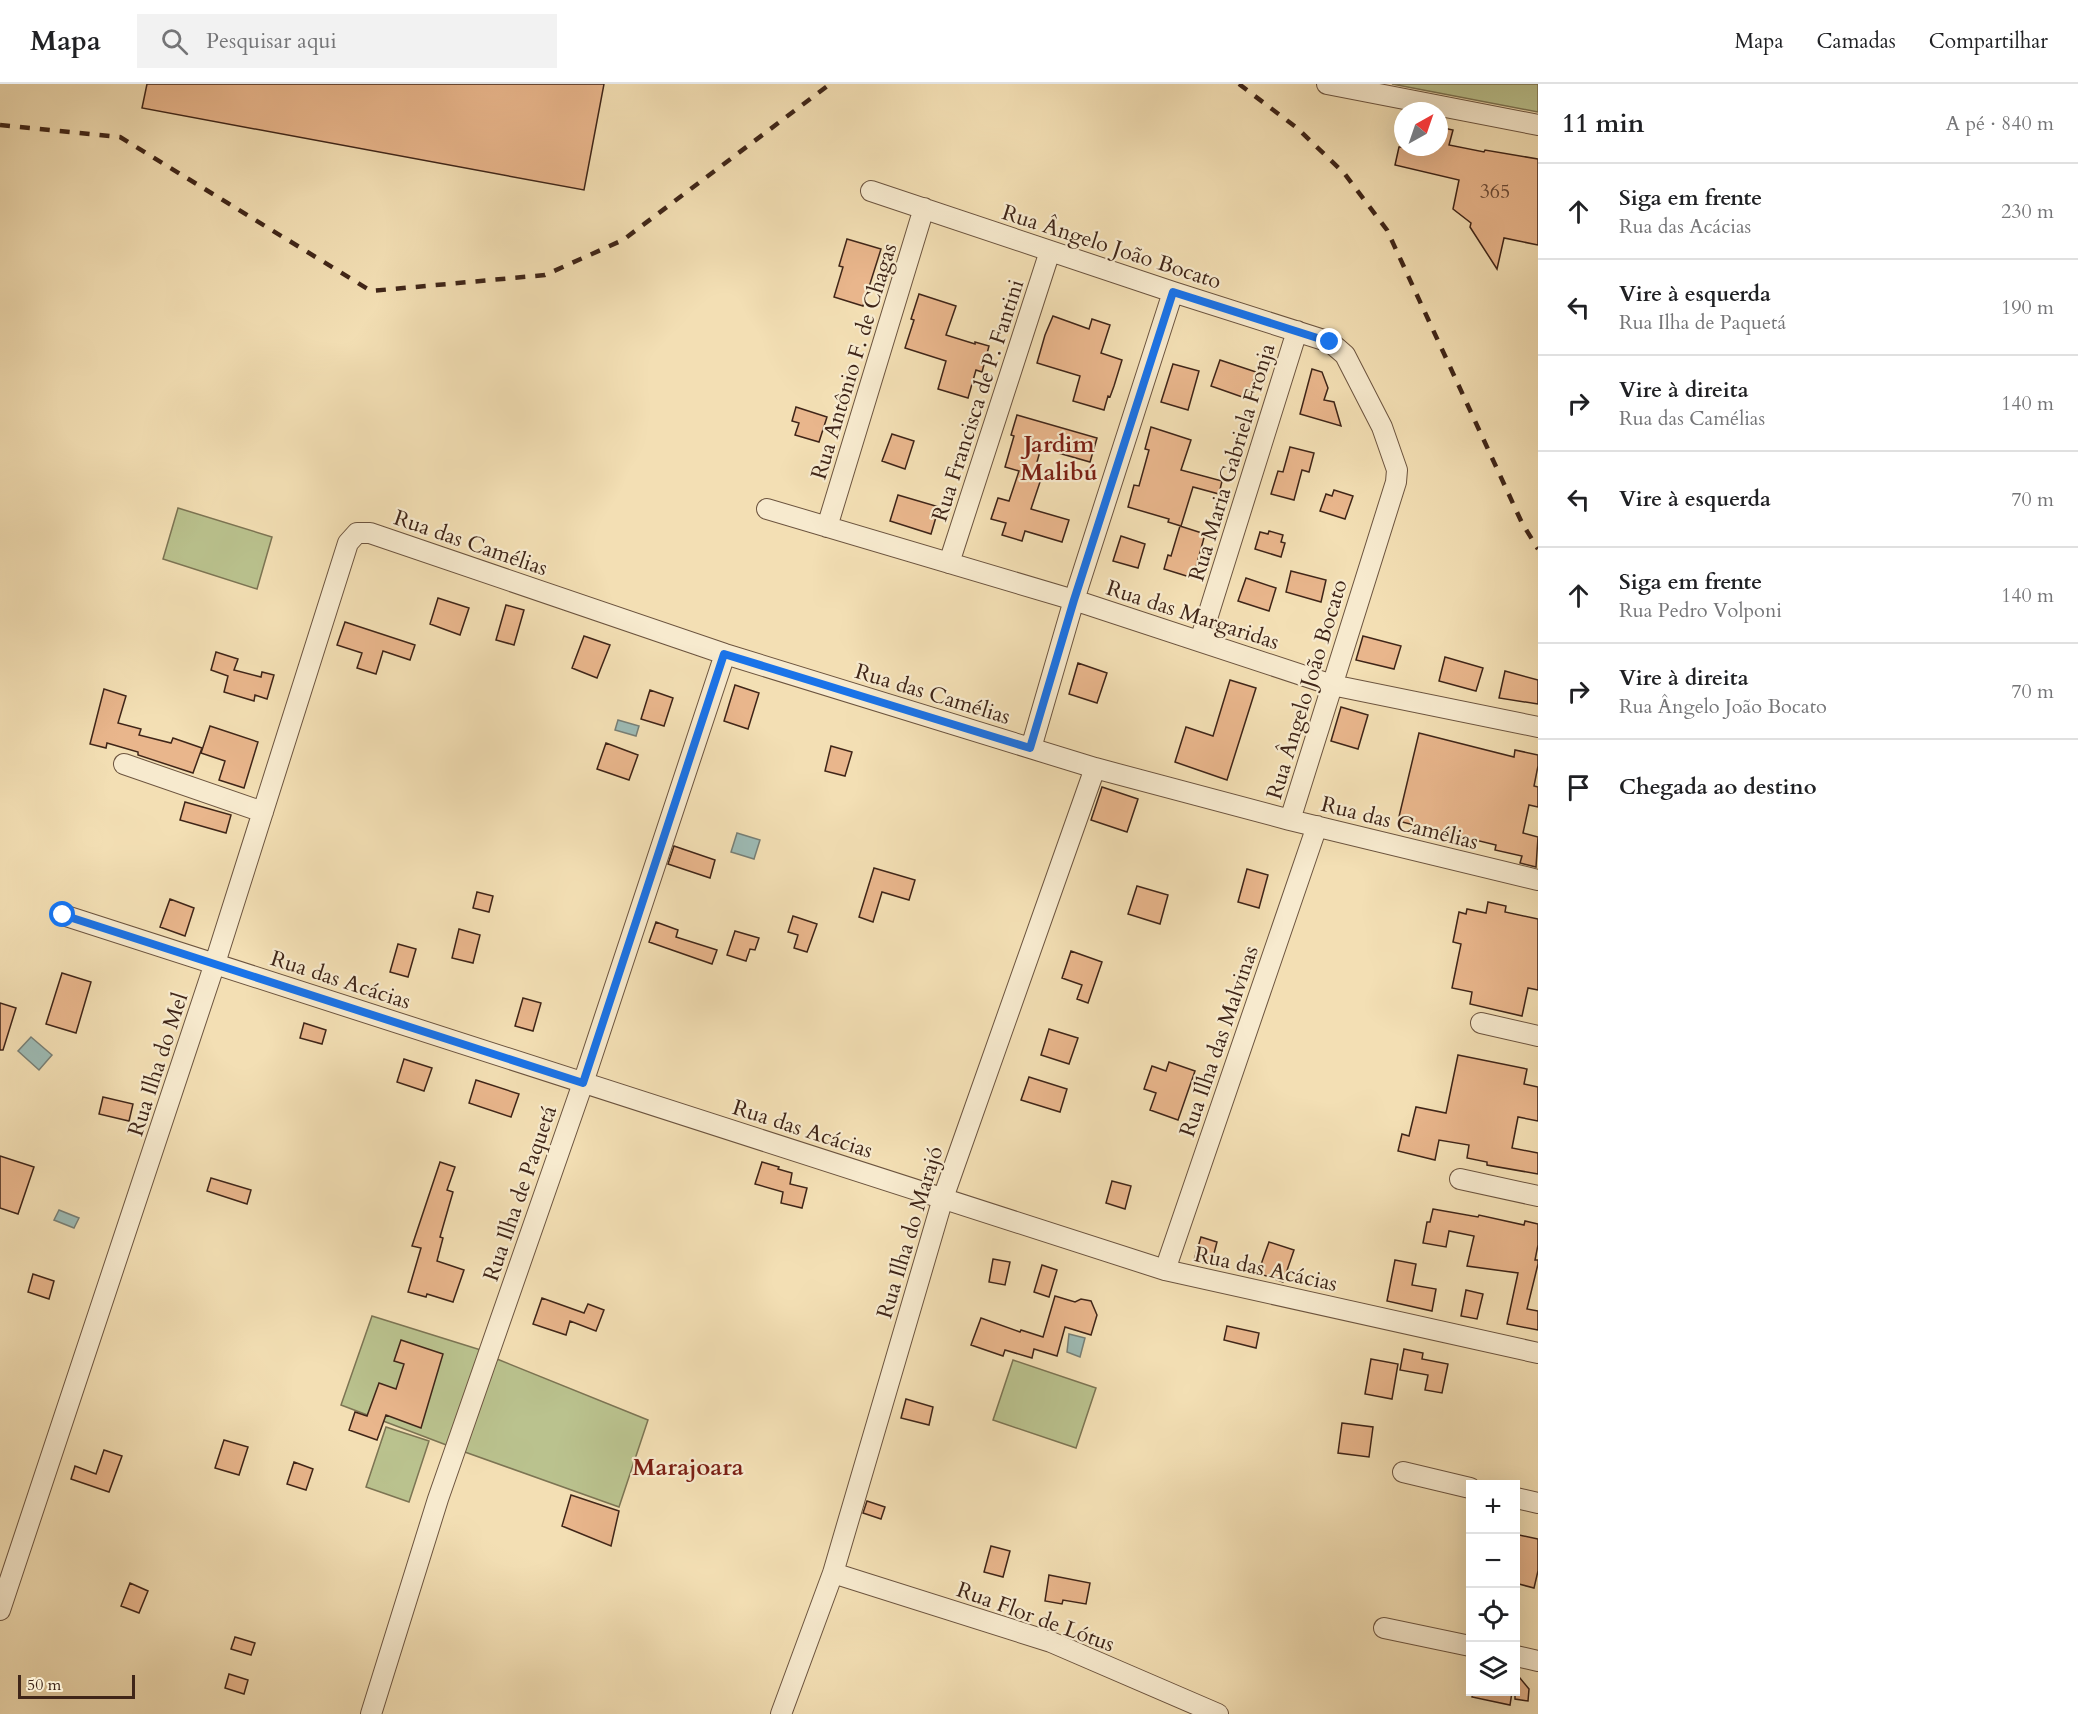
<!DOCTYPE html>
<html lang="pt">
<meta charset="utf-8">
<style>
body{margin:0;font-family:Cardo,serif;background:#f2f2f2;color:#202124}
.controls{position:absolute;right:18px;bottom:18px;display:grid;overflow:hidden;border-radius:0px;box-shadow:0 6px 24px #0002}
.controls button{width:54px;height:54px;display:grid;place-items:center;padding:0;border:0;border-bottom:2px solid #e0e0e0;background:#fff;color:#202124;font:30px sans-serif}
.compass{position:absolute;left:1394px;top:18px;width:54px;height:54px;border-radius:50%;background:#fff;box-shadow:0 6px 24px #0002;rotate:40deg}
.scale{position:absolute;left:18px;bottom:15px;width:117px;box-sizing:border-box;padding-left:6px;border:3px solid #3f2518;border-top:0;font-size:16px;line-height:21px;white-space:nowrap;color:#3f2518;-webkit-text-stroke:4px #f7eace;paint-order:stroke}
.stop{position:absolute;width:18px;height:18px;margin:-14px;border:4px solid #1a73e8;border-radius:50%;background:#fff}
.stop.end{background:#1a73e8;border-color:#fff;box-shadow:0 2px 6px #0008}
.list{margin:0;padding:0;list-style:none}
h2{display:flex;justify-content:space-between;align-items:center;height:78px;margin:0;padding:0 24px;font-size:26px}
h2 small{font-size:20px;font-weight:400;color:#757577}
.list li{display:grid;grid-template-columns:39px 1fr auto;gap:18px;align-items:center;box-sizing:border-box;height:96px;padding:0 24px;border-top:2px solid #e0e0e0}
.list b{display:block;font-size:22px;white-space:nowrap}
.list p{margin:0;font-size:20px;white-space:nowrap;color:#757577}
.list em{font-size:20px;font-style:normal;color:#757577}
.icon{flex:none;width:33px;height:33px;fill:none;stroke:currentColor;stroke-width:2;stroke-linecap:round;stroke-linejoin:round}
.map{position:relative;flex:none;width:1538px;height:1630px;overflow:hidden}
header{display:flex;align-items:center;gap:36px;box-sizing:border-box;height:84px;padding:0 30px;background:#fff;border-bottom:2px solid #e0e0e0}
header strong{font-size:28px}
nav{display:flex;gap:33px;margin-inline-start:auto;font-size:21px}
.search{width:420px;height:54px;background:#f2f2f2;display:flex;align-items:center;gap:15px;box-sizing:border-box;padding:0 21px;border-radius:0px;color:#757577;font-size:22px}
main{display:flex}
aside{flex:1;background:#fff}
.map>svg:first-child{display:block}
</style>
<header>
<strong>Mapa</strong>
<div class="search"><svg class="icon" aria-label="search" viewBox="0 0 24 24"><circle cx="10" cy="10" r="6"/><path d="M15 15l6 6"/></svg>Pesquisar aqui</div>
<nav><a>Mapa</a><a>Camadas</a><a>Compartilhar</a></nav>
</header>
<main>
<div class="map">
<svg width="1538" height="1630" viewBox="0 0 1538 1630">
<rect width="100%" height="100%" fill="#f3dfb4"/>
<filter id="stains"><feTurbulence type="fractalNoise" baseFrequency=".00333" numOctaves="4"/><feColorMatrix values="0 0 0 0 .2 0 0 0 0 .09 0 0 0 0 .02 0 0 0 .5 -.17"/></filter>
<radialGradient id="worn" r=".72"><stop offset=".6" stop-color="#630" stop-opacity="0"/><stop offset="1" stop-color="#630" stop-opacity=".3"/></radialGradient>
<path fill="#bac28e" stroke="#7c7453" stroke-width="1.5" d="M1392 0H1538V28Z
M178 424 272 453 257 505 163 475Z
M372 1232 484 1267 449 1362 341 1321Z
M497 1275 648 1336 619 1423 462 1367Z
M1013 1276 1096 1304 1076 1364 993 1336Z
M386 1343 429 1357 409 1418 366 1403Z"/>
<path fill="#9dbbb5" stroke="#777f76" stroke-width="1.5" d="M618 636 639 642 636 652 615 646Z
M737 749 760 756 754 775 731 768Z
M31 953 52 971 39 986 18 967Z
M59 1126 79 1134 74 1144 54 1136Z
M1069 1250 1085 1254 1080 1273 1067 1268Z"/>
<path fill="#e9b68c" stroke="#3f2518" stroke-width="1.5" d="M147 0H604L584 106 142 24Z
M1439 43 1453 46 1449 61 1484 68 1485 66 1538 75V161L1504 154 1497 185 1470 143 1471 139 1453 125 1459 96 1395 81 1399 63H1439Z
M847 155 881 165 863 222 834 213 843 183 839 182Z
M919 210 956 222 946 251 975 260V258L989 262 982 288 976 286 968 314 938 305 946 277 905 264 914 236 911 235Z
M1053 232 1089 245 1092 235 1110 241 1101 269 1122 276 1114 302 1110 313 1108 312 1104 326 1073 317 1080 292 1037 279 1045 251Z
M1220 276 1256 288 1248 315 1211 302Z
M1173 280 1199 287 1188 326 1161 318Z
M1312 285 1322 288 1328 304 1324 316 1334 318 1341 342 1300 330Z
M796 323 827 333 819 358 795 351 799 339 792 337Z
M1017 331 1097 354 1090 378 1041 364 1033 392 1041 395 1031 425 1069 436 1062 458 1025 447 1022 457 1002 451 1006 439 991 435 998 414 1009 417 1019 387 1005 383 1014 352 1011 351Z
M1151 343 1191 356 1181 386 1222 397 1219 410 1193 403 1181 442 1168 438 1169 435 1128 423 1134 401 1139 402 1149 366 1145 365Z
M892 350 914 357 905 385 882 377Z
M1290 363 1314 369 1309 388 1302 386 1294 416 1271 410 1278 387 1283 388Z
M1334 406 1353 412 1345 435 1320 427 1326 410 1332 412Z
M898 411 939 423 931 450 890 437Z
M1180 442 1205 450 1193 494 1164 485 1168 471 1171 472Z
M1269 447 1283 451 1281 458 1285 459 1281 473 1255 465 1260 448 1268 450Z
M1121 452 1145 460 1138 484 1113 477Z
M1291 487 1326 496 1321 518 1286 508Z
M1246 494 1276 504 1269 527 1238 517Z
M438 514 469 524 460 551 430 540Z
M506 521 524 526 514 561 496 556Z
M345 538 415 561 410 576 383 567 376 590 357 584 362 569 337 561Z
M584 552 610 561 597 594 572 584Z
M1363 552 1401 562 1394 585 1356 576Z
M216 568 238 575 234 586 261 593 262 588 274 591 267 615 255 611 254 617 224 608 228 592 211 586Z
M1445 573 1483 584 1476 607 1439 597Z
M1078 579 1107 589 1097 619 1069 610Z
M1505 587 1538 596V620L1499 614Z
M1230 596 1256 604 1227 696 1175 678 1186 643 1213 652Z
M735 601 759 609 748 645 724 637Z
M104 605 126 612 118 639 141 645 139 651 171 659 173 654 202 664 193 689 138 671V668L107 659 106 664 90 660Z
M650 606 673 614 664 642 641 635Z
M1341 623 1368 631 1358 665 1331 657Z
M210 642 258 658 244 704 219 696 225 677 201 669Z
M1419 649 1514 673 1515 666 1538 671V682L1534 702 1538 703V723L1529 721 1523 749 1538 753 1536 783 1520 779 1522 772 1495 766 1496 761 1398 737Z
M606 659 638 671 629 696 597 685Z
M831 662 852 668 845 692 825 687Z
M1102 703 1138 715 1127 748 1091 736Z
M185 718 231 731 226 749 180 736Z
M674 762 715 776 710 794 668 780Z
M874 784 915 796 909 816 882 808 873 838 859 833Z
M1247 785 1268 791 1259 824 1238 818Z
M1137 802 1168 811 1160 840 1128 830Z
M477 808 493 812 489 828 473 824Z
M170 815 194 824 185 852 160 843Z
M1488 818 1506 822 1505 828 1538 835V906L1528 904 1522 932 1470 920 1472 908 1452 904 1461 860 1453 858 1459 828 1466 830 1467 825 1486 829Z
M793 832 817 840 807 868 794 864 798 851 788 848Z
M656 838 678 846 676 853 717 866 712 880 649 858Z
M459 845 480 851 473 879 452 874Z
M735 847 759 854 755 866 750 865 746 877 727 871Z
M398 860 416 865 408 893 390 888Z
M1071 867 1102 878 1088 919 1077 915 1082 901 1062 894Z
M62 889 91 898 76 949 46 940Z
M523 914 541 919 533 947 515 942Z
M0 919 16 924 3 966H0Z
M304 939 326 946 322 960 300 954Z
M1049 945 1078 954 1069 980 1041 971Z
M1458 971 1527 985 1524 1000 1538 1003V1037L1518 1033 1512 1064 1538 1069V1090L1487 1081V1078L1467 1074 1469 1061 1439 1056 1435 1076 1398 1067 1402 1050 1409 1052 1416 1023 1446 1029Z
M404 975 432 984 424 1007 397 998Z
M1169 978 1195 987 1178 1036 1150 1026 1156 1009 1144 1005 1152 982 1166 987Z
M1029 993 1067 1005 1060 1028 1021 1016Z
M476 996 519 1010 511 1033 469 1019Z
M103 1013 133 1020 129 1037 99 1030Z
M0 1072 34 1083 18 1130 0 1124Z
M440 1078 455 1083 447 1106 453 1108 440 1153 443 1154 437 1177 464 1186 453 1218 427 1210 426 1213 408 1208 421 1164 412 1162Z
M762 1078 779 1083 778 1085 792 1089 790 1100 807 1104 802 1124 781 1119 783 1108 755 1100Z
M211 1094 251 1106 247 1120 207 1107Z
M1112 1097 1131 1102 1125 1125 1106 1119Z
M1433 1125 1478 1133 1479 1131 1524 1141 1525 1137 1538 1140V1161L1535 1176H1538V1180L1527 1225 1538 1227V1246L1507 1240 1518 1189 1467 1182 1474 1152 1449 1147 1446 1163 1423 1159 1427 1138H1430Z
M1201 1153 1217 1158 1211 1181 1194 1176Z
M1269 1158 1294 1166 1283 1198 1258 1189Z
M993 1175 1010 1178 1005 1201 989 1198Z
M1395 1176 1416 1180 1412 1201 1436 1205 1432 1227 1387 1217Z
M1042 1181 1057 1186 1049 1213 1034 1208Z
M33 1190 54 1197 49 1215 28 1208Z
M1466 1206 1483 1210 1477 1235 1461 1232Z
M1055 1212 1075 1218 1081 1215 1091 1217 1097 1231 1091 1251 1065 1243 1057 1272 1034 1265 1032 1274 1005 1266 1003 1272 971 1261 981 1234 1020 1248 1021 1246 1043 1253Z
M542 1214 584 1229 588 1220 604 1226 596 1247 570 1237 566 1251 533 1240Z
M1227 1242 1259 1249 1256 1264 1224 1256Z
M401 1256 443 1270 421 1344 386 1331 377 1356 349 1346 355 1328 367 1332 379 1299 396 1305 404 1280 394 1277Z
M1404 1265 1423 1269 1422 1275 1448 1280 1442 1309 1425 1306 1428 1291 1400 1286Z
M1371 1275 1398 1280 1392 1315 1365 1310Z
M906 1315 933 1323 929 1341 901 1334Z
M1342 1339 1373 1343 1369 1373 1338 1369Z
M224 1356 248 1363 239 1391 215 1384Z
M104 1366 122 1372 109 1408 71 1395 75 1382 96 1390Z
M294 1378 313 1385 306 1406 287 1400Z
M571 1411 619 1427 611 1462 562 1442Z
M867 1417 885 1423 881 1435 863 1429Z
M1519 1451 1538 1455V1487L1534 1504 1515 1499V1469Z
M991 1462 1010 1467 1003 1493 984 1488Z
M1049 1491 1090 1499 1086 1520 1063 1516 1062 1520 1045 1517Z
M130 1499 148 1507 139 1529 121 1522Z
M235 1553 255 1559 251 1571 231 1565Z
M1515 1588 1529 1605 1528 1617 1515 1615Z
M229 1590 248 1596 244 1610 225 1604Z
M1473 1608H1512L1510 1621 1472 1613Z"/>
<g fill="none" stroke-linecap="round" stroke-linejoin="round">
<defs>
<path id="minor" d="M1327 0 1538 41
M871 107 1173 208 1330 258 1345 271 1382 343 1397 386 1396 398 1290 736
M767 425 1074 516 1332 601 1538 643
M827 443 924 124
M949 479 1050 167
M1200 557 1297 247
M1031 664 1074 516 1173 208
M124 680 263 728
M63 831 1165 1186 1538 1269
M1481 939 1538 952
M1460 1095 1538 1112
M1165 1186 1317 742
M1403 1388 1470 1404
M1516 1414 1538 1419
M833 1489 1051 1558 1218 1630
M0 1526 215 879 348 459 357 449H370L725 570 1095 684 1290 736 1538 796
M1384 1544 1470 1562
M1516 1572 1538 1577
M371 1630 438 1415 583 999 725 570
M781 1630 833 1489 943 1114 1095 684"/>
</defs>
<use href="#minor" stroke="#6c543f" stroke-width="22"/>
<use href="#minor" stroke="#f7eace" stroke-width="20"/>
<path stroke="#3f2518" stroke-width="4.5" stroke-dasharray="10 10" stroke-linecap="butt" d="M1239 0 1297 44 1344 89 1387 146 1522 439 1538 465
M0 41 120 53 371 207 545 191 623 156 830 0"/>
</g>
<g fill="none" stroke-linecap="round" stroke-linejoin="round">
<path stroke="#1a73e8" stroke-width="8" d="M63 831 583 999 724 570 1030 664 1074 516 1173 208 1330 258"/>
</g>
<g text-anchor="middle" stroke-width="4.5" stroke-linejoin="round" paint-order="stroke">
<g font-size="20" fill="#6a4935">
<text x="1495" y="114">365</text>
</g>
<g font-size="22" fill="#3f2518" stroke="#f7eace">
<text transform="translate(1112 162) rotate(18)" y="8">Rua Ângelo João Bocato</text>
<text transform="translate(853 277) rotate(-73)" y="8">Rua Antônio F. de Chagas</text>
<text transform="translate(977 316) rotate(-72)" y="8">Rua Francisca de P. Fantini</text>
<text transform="translate(1231 378) rotate(-73)" y="8">Rua Maria Gabriela Fronja</text>
<text transform="translate(471 458) rotate(19)" y="8">Rua das Camélias</text>
<text transform="translate(1193 530) rotate(18)" y="8">Rua das Margaridas</text>
<text transform="translate(1306 605) rotate(-73)" y="8">Rua Ângelo João Bocato</text>
<text transform="translate(933 609) rotate(17)" y="8">Rua das Camélias</text>
<text transform="translate(1400 738) rotate(14)" y="8">Rua das Camélias</text>
<text transform="translate(341 895) rotate(18)" y="8">Rua das Acácias</text>
<text transform="translate(1218 957) rotate(-71)" y="8">Rua Ilha das Malvinas</text>
<text transform="translate(157 980) rotate(-72)" y="8">Rua Ilha do Mel</text>
<text transform="translate(803 1044) rotate(18)" y="8">Rua das Acácias</text>
<text transform="translate(519 1109) rotate(-71)" y="8">Rua Ilha de Paquetá</text>
<text transform="translate(909 1148) rotate(-73)" y="8">Rua Ilha do Marajó</text>
<text transform="translate(1266 1184) rotate(12)" y="8">Rua das Acácias</text>
<text transform="translate(1036 1532) rotate(20)" y="8">Rua Flor de Lótus</text>
</g>
<g font-size="24" font-weight="bold" fill="#7a1f14" stroke="#f7eace">
<text x="1059" y="368">Jardim<tspan x="1059" dy="28">Malibú</tspan></text>
<text x="688" y="1391">Marajoara</text>
</g>
</g>
<rect width="100%" height="100%" filter="url(#stains)"/>
<rect width="100%" height="100%" fill="url(#worn)"/>
</svg>
<div class="controls">
<button>+</button>
<button>−</button>
<button><svg class="icon" aria-label="locate" viewBox="0 0 24 24"><circle cx="12" cy="12" r="6"/><path d="M12 2v4M12 18v4M2 12h4M18 12h4"/></svg></button>
<button><svg class="icon" aria-label="layers" viewBox="0 0 24 24"><path d="M12 4l9 5-9 5-9-5zM3 14l9 5 9-5"/></svg></button>
</div>
<svg class="compass" viewBox="-18 -18 36 36"><path d="M0-13l5 13h-10z" fill="#e53935"/><path d="M0 13l5-13h-10z" fill="#757577"/></svg>
<div class="scale">50 m</div>
<div class="stop" style="left:63px;top:831px"></div>
<div class="stop end" style="left:1330px;top:258px"></div>
</div>
<aside>
<h2>11 min<small>A pé · 840 m</small></h2>
<ul class="list">
<li><svg class="icon" aria-label="ahead" viewBox="0 0 24 24"><path d="M12 20V5M6 11l6-6 6 6"/></svg><div><b>Siga em frente</b><p>Rua das Acácias</p></div><em>230 m</em></li>
<li><svg class="icon" aria-label="left" viewBox="0 0 24 24"><path d="M17 20v-9H6M10 6l-5 5 5 5"/></svg><div><b>Vire à esquerda</b><p>Rua Ilha de Paquetá</p></div><em>190 m</em></li>
<li><svg class="icon" aria-label="right" viewBox="0 0 24 24"><path d="M7 20v-9h11M14 6l5 5-5 5"/></svg><div><b>Vire à direita</b><p>Rua das Camélias</p></div><em>140 m</em></li>
<li><svg class="icon" aria-label="left" viewBox="0 0 24 24"><path d="M17 20v-9H6M10 6l-5 5 5 5"/></svg><div><b>Vire à esquerda</b></div><em>70 m</em></li>
<li><svg class="icon" aria-label="ahead" viewBox="0 0 24 24"><path d="M12 20V5M6 11l6-6 6 6"/></svg><div><b>Siga em frente</b><p>Rua Pedro Volponi</p></div><em>140 m</em></li>
<li><svg class="icon" aria-label="right" viewBox="0 0 24 24"><path d="M7 20v-9h11M14 6l5 5-5 5"/></svg><div><b>Vire à direita</b><p>Rua Ângelo João Bocato</p></div><em>70 m</em></li>
<li><svg class="icon" aria-label="arrive" viewBox="0 0 24 24"><path d="M6 21V4h12l-3 4 3 4H6"/></svg><div><b>Chegada ao destino</b></div></li>
</ul>
</aside>
</main>
